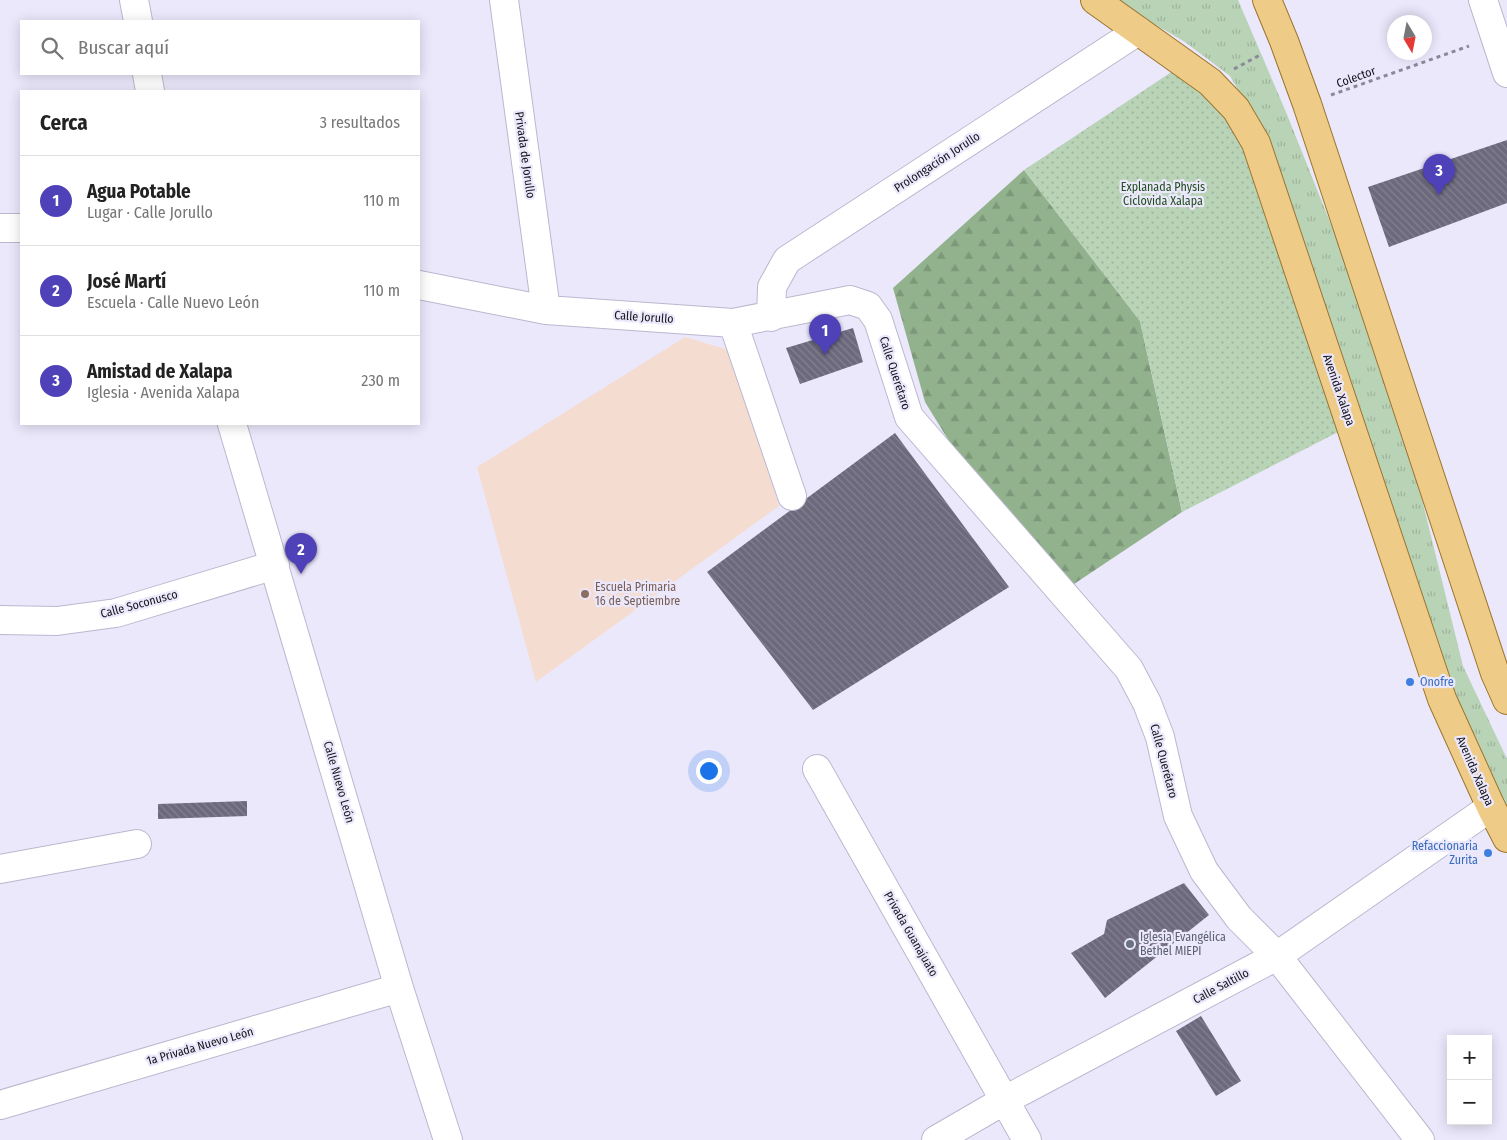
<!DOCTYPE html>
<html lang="es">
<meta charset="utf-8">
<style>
body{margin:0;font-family:"Fira Sans Condensed",sans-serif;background:#f6f6f6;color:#222}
.controls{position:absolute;right:15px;bottom:15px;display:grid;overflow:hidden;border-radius:0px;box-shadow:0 2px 12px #0003}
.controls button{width:45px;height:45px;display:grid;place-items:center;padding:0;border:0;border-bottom:1px solid #e0e0e0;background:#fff;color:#222;font:25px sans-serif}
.compass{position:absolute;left:1387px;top:15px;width:45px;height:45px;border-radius:50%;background:#fff;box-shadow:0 2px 12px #0003;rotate:170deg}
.you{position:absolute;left:708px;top:770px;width:18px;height:18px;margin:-12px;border:4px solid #fff;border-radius:50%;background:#1a73e8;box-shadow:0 0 0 8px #1a73e833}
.badge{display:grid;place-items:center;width:32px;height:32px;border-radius:50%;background:#4f42b9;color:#fff;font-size:16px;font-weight:700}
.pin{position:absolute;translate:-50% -41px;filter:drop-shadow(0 1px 2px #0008)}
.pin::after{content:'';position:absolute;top:26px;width:18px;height:15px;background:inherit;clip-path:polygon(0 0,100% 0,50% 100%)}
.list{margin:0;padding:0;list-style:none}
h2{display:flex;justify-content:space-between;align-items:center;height:65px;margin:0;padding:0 20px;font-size:21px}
h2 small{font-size:16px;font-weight:400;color:#767676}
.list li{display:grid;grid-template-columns:32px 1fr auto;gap:15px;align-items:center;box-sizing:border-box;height:90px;padding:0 20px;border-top:1px solid #e0e0e0}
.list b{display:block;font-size:19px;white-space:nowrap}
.list p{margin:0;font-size:16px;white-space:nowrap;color:#767676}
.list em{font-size:16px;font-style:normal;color:#767676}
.icon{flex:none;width:28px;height:28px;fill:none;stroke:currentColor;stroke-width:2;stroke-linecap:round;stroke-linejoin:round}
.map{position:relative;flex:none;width:1507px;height:1140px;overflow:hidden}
.search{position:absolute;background:#fff;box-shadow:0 2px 12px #0003;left:20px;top:20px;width:400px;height:55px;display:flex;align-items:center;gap:12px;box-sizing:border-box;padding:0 18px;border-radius:0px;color:#767676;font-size:19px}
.panel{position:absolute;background:#fff;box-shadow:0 2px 12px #0003;left:20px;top:90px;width:400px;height:335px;border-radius:0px}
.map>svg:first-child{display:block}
</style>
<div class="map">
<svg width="1507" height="1140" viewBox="0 0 1507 1140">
<defs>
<pattern id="grass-tufts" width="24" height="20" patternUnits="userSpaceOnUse" patternTransform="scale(1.25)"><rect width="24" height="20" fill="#b9d3b6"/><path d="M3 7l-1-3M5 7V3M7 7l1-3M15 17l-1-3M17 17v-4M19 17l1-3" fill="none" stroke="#9eb49c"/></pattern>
<pattern id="forest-firs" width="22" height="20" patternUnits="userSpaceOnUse" patternTransform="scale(1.25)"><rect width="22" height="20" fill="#91b28d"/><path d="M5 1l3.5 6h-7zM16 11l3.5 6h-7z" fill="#7c9879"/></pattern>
<pattern id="park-dots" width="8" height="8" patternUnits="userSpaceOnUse" patternTransform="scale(1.25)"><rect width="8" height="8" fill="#b9d3b6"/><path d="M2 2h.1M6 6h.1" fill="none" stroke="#9eb49c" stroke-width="1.8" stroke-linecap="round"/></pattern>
<pattern id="building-back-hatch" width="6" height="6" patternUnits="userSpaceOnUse" patternTransform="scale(1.25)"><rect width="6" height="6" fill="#6c697d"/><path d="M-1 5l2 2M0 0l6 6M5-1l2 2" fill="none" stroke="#838190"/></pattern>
</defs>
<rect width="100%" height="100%" fill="#ece8fc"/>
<path fill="#f4dcd1" d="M685 337 732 351 779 506 536 682 477 467Z"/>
<path fill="url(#grass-tufts)" d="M1113 0H1238L1286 112 1338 242 1400 410 1463 666 1507 759V824L1443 676 1259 125 1230 76 1185 42Z"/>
<path fill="url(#forest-firs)" d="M1024 170 1140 321 1182 512 1065 590 983 496 925 402 893 288Z"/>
<path fill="url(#park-dots)" d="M1188 61 1229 101 1348 427 1182 512 1140 321 1024 170Z"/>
<path fill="url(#building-back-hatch)" d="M1507 140V203L1389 247 1368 187Z
M853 328 863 362 800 384 786 348Z
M895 433 1009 587 813 710 707 572Z
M247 801V816L158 819V804Z
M1184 883 1209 915 1105 998 1071 953 1104 934 1107 920Z
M1201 1016 1241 1081 1216 1096 1176 1031Z"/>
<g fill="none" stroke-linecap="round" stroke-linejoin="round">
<defs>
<path id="minor" d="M134 0 138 21
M504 0 546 310
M1483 0 1507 73
M147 74 150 91
M0 228H21
M419 285 546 310 733 323 850 300 868 306 878 320 909 417 1129 669 1147 703 1160 737 1178 816 1204 871 1239 918 1277 956 1420 1140
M771 317 772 287 787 260 1138 31
M733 323 792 496
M232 424 399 988 448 1140
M0 620 57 621 116 613 275 565
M817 769 1027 1140
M0 869 137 844
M0 1105 399 988
M936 1140 1005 1100 1277 956 1491 807"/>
<path id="major" d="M1095 0 1210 82 1236 109 1256 143 1442 699 1491 807 1507 838
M1267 0 1284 41 1307 104 1495 673 1507 700"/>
</defs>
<use href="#minor" stroke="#bbb7ce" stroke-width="30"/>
<use href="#major" stroke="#9b752e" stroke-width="30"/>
<path stroke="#8b8897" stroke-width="3" stroke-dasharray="4 4" stroke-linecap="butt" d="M1234 69 1260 55
M1331 95 1469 46"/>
<use href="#minor" stroke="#fff" stroke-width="28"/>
<use href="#major" stroke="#eecb87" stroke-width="28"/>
</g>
<circle fill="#8d6e63" stroke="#ece8fc" stroke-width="2" cx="585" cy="594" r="5"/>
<g fill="#3f7fe0" stroke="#ece8fc" stroke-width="2">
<circle cx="1410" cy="682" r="5"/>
<circle cx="1488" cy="853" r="5"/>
</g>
<circle fill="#6b7280" stroke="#ece8fc" stroke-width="2" cx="1130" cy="944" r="5"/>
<g text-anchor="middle" stroke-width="4.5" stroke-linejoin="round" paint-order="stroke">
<g font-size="12" fill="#16141c" stroke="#ece8fc">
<text transform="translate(1356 77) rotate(-20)" y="4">Colector</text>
<text transform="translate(525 155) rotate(82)" y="4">Privada de Jorullo</text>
<text transform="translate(937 162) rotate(-33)" y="4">Prolongación Jorullo</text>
<text transform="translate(644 317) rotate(4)" y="4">Calle Jorullo</text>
<text transform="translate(895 373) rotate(72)" y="4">Calle Querétaro</text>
<text transform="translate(1339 390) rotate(71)" y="4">Avenida Xalapa</text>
<text transform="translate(139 604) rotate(-15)" y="4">Calle Soconusco</text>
<text transform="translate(1164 761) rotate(75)" y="4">Calle Querétaro</text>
<text transform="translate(1475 771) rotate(66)" y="4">Avenida Xalapa</text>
<text transform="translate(339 782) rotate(74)" y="4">Calle Nuevo León</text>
<text transform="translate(911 934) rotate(60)" y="4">Privada Guanajuato</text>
<text transform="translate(1221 986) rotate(-28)" y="4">Calle Saltillo</text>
<text transform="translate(200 1046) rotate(-16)" y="4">1a Privada Nuevo León</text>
</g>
<g font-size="12" fill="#1f4d1c" stroke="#ece8fc">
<text x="1163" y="191">Explanada Physis<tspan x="1163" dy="14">Ciclovida Xalapa</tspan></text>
</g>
<g font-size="12" fill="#785e54" stroke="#ece8fc" text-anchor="start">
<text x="595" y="591">Escuela Primaria<tspan x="595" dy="14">16 de Septiembre</tspan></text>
</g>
<g font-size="12" fill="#366cbe" stroke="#ece8fc" text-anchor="start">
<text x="1420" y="686">Onofre</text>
<text x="1478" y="850" text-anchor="end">Refaccionaria<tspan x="1478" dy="14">Zurita</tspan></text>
</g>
<g font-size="12" fill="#5b616d" stroke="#ece8fc" text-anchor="start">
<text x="1140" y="941">Iglesia Evangélica<tspan x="1140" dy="14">Bethel MIEPI</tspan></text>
</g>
</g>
</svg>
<div class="controls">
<button>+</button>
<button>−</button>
</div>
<svg class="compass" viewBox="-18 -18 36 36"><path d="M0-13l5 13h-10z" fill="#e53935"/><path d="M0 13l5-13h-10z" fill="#767676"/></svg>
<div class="you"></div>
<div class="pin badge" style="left:825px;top:355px">1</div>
<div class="pin badge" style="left:301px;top:574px">2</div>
<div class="pin badge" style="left:1439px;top:195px">3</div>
<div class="search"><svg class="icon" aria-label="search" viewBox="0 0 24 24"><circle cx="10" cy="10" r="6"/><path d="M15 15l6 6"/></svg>Buscar aquí</div>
<section class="panel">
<h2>Cerca<small>3 resultados</small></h2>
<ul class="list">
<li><span class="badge">1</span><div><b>Agua Potable</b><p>Lugar · Calle Jorullo</p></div><em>110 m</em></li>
<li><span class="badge">2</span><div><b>José Martí</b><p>Escuela · Calle Nuevo León</p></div><em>110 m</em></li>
<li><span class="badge">3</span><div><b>Amistad de Xalapa</b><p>Iglesia · Avenida Xalapa</p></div><em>230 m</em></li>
</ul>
</section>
</div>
